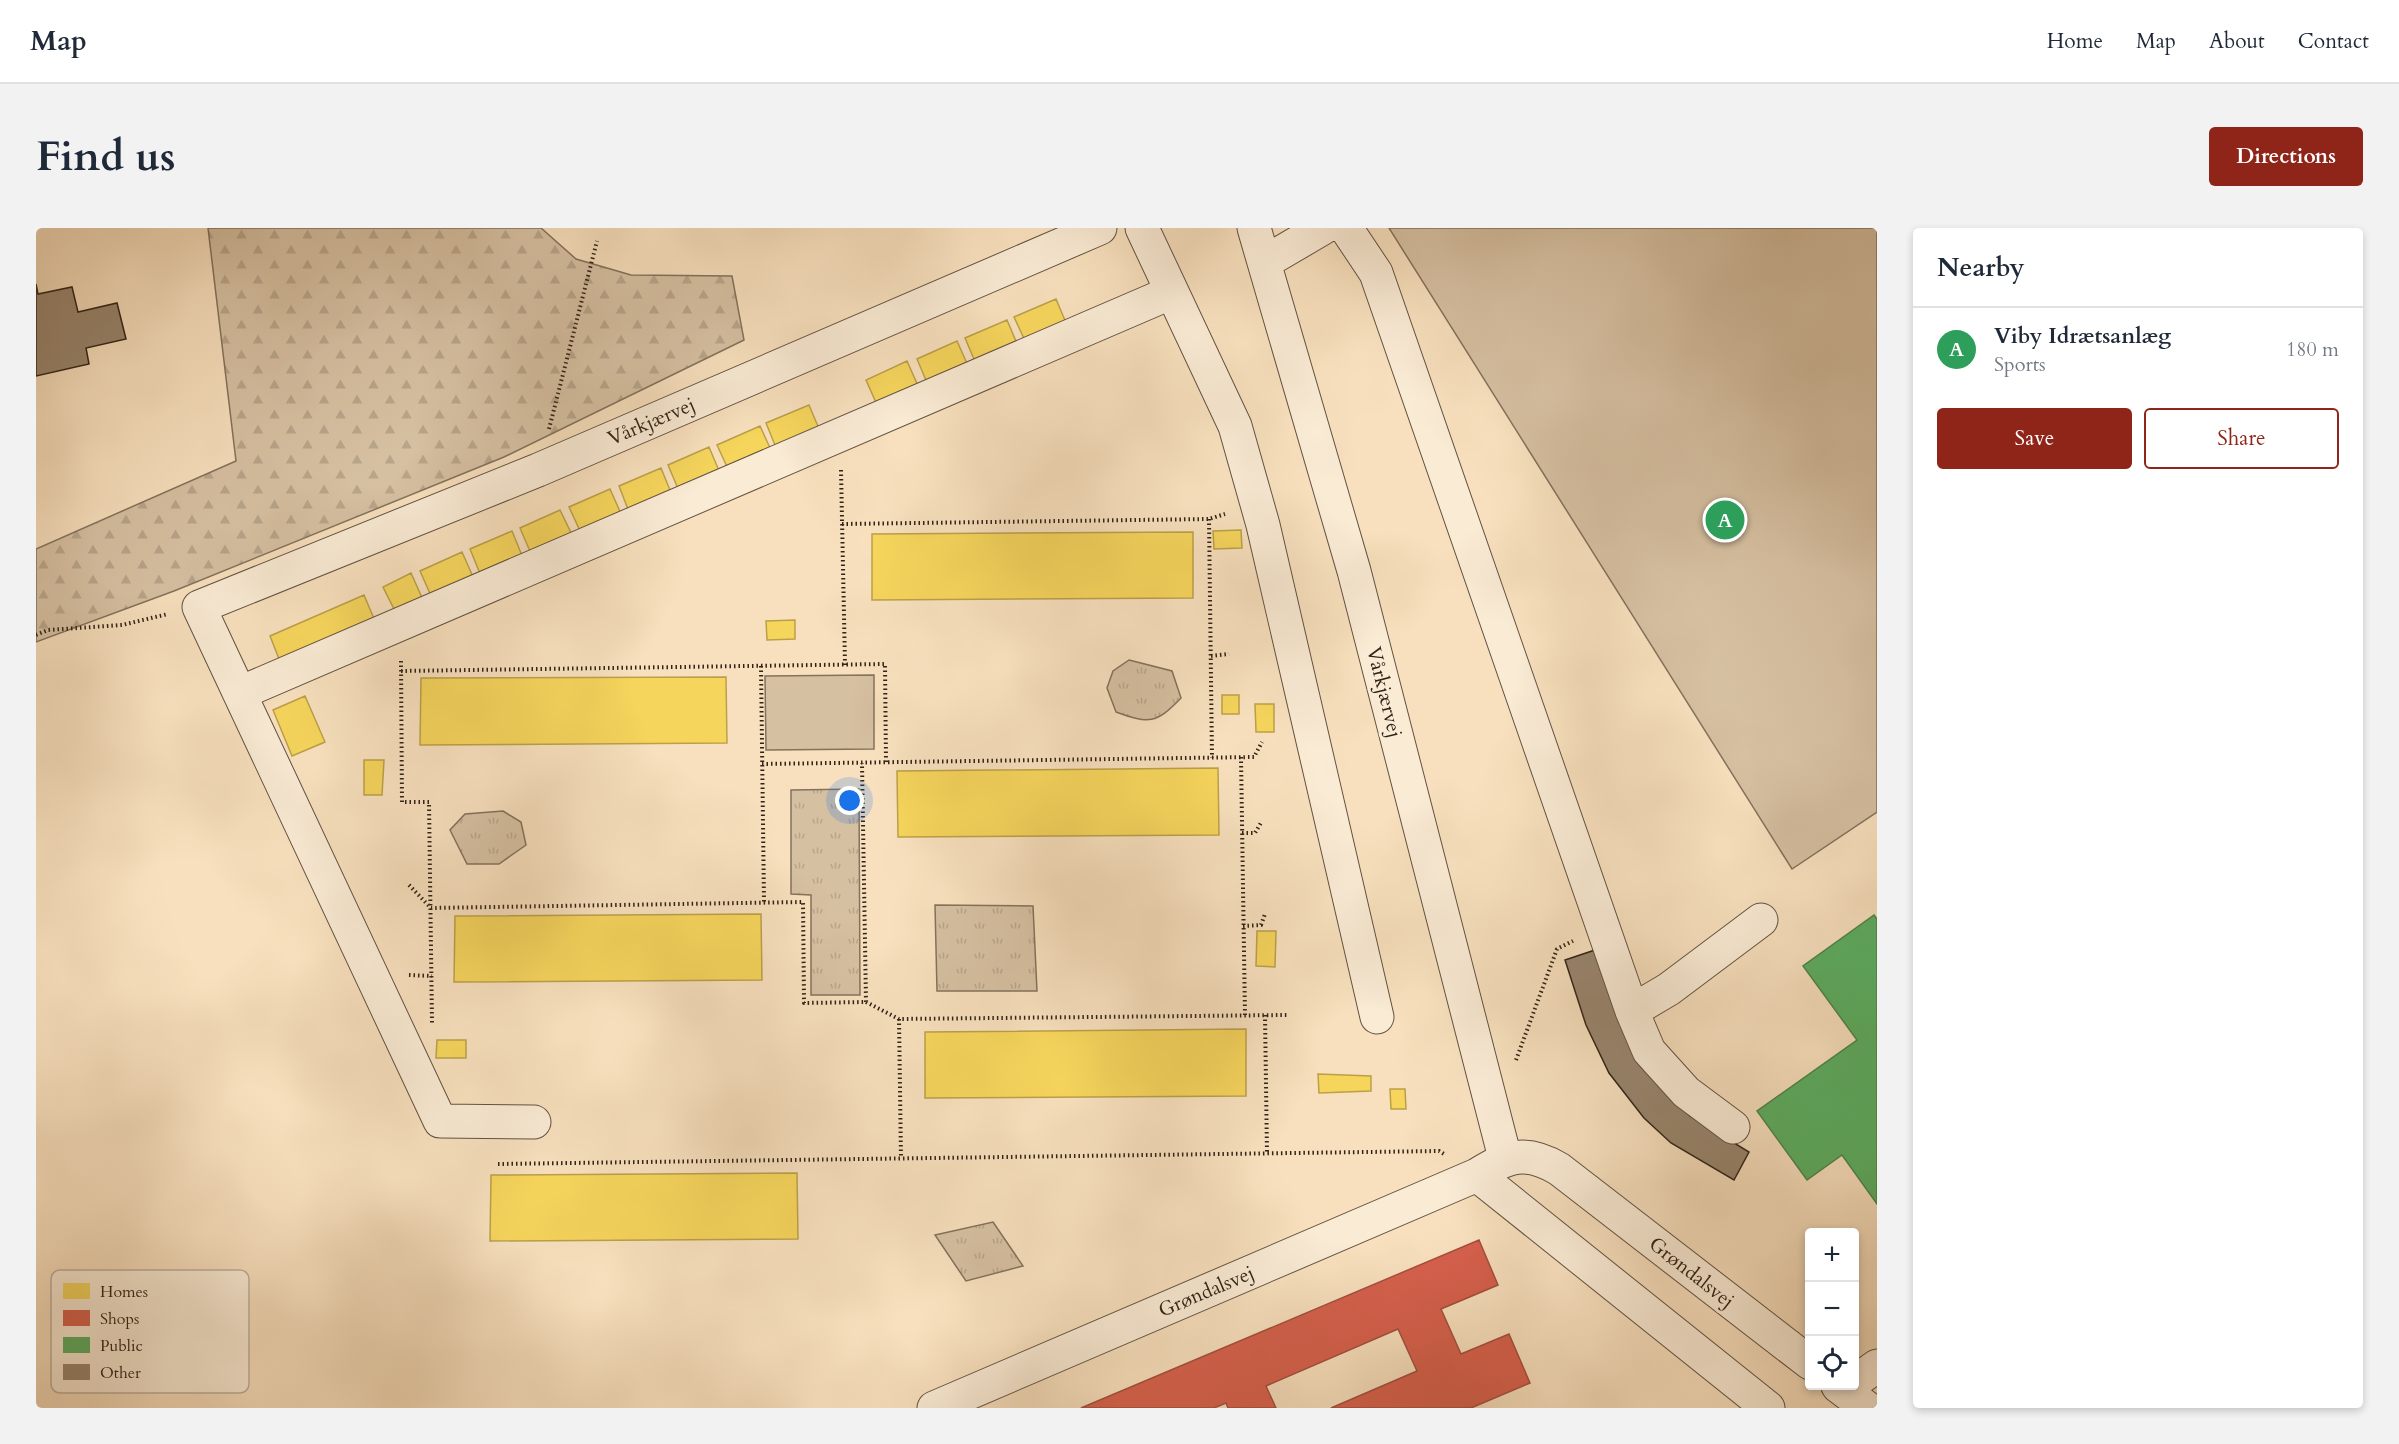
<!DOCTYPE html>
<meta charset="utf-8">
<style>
body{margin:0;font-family:Cardo,serif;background:#f2f2f3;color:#1f2937}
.controls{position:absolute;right:18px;bottom:18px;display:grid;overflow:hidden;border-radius:6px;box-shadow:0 3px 9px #0003}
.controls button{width:54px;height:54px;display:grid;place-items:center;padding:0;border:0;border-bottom:2px solid #e0e1e3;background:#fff;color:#1f2937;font:30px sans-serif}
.you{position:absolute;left:814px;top:573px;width:21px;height:21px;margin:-15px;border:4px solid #fff;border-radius:50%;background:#1a73e8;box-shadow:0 0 0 9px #1a73e833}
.badge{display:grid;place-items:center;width:39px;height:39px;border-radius:50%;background:#8f2418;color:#fff;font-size:20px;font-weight:700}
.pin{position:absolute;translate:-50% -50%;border:3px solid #fff;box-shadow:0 2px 6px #0006}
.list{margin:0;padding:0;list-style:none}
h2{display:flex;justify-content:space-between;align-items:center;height:78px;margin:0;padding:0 24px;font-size:26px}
h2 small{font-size:20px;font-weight:400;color:#747a83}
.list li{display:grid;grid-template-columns:39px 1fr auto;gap:18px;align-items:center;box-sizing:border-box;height:84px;padding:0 24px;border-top:2px solid #e0e1e3}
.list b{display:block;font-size:22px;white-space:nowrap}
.list p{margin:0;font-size:20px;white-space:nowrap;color:#747a83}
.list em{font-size:20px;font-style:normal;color:#747a83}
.actions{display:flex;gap:12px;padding:18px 24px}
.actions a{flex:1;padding:14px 0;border:2px solid #8f2418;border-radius:6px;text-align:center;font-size:21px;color:#8f2418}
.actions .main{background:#8f2418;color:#fff}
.icon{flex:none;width:33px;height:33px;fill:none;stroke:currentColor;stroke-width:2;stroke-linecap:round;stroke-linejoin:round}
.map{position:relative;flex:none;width:1841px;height:1180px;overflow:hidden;border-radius:6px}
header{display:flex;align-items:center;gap:36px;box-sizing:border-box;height:84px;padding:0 30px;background:#fff;border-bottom:2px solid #e0e1e3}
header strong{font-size:28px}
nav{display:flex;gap:33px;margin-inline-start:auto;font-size:21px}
.intro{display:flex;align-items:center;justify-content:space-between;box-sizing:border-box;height:144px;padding:0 36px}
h1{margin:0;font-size:42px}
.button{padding:15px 27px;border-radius:6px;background:#8f2418;color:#fff;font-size:21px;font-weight:700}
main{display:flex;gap:36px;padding:0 36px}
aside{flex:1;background:#fff;border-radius:6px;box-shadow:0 3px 9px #0003}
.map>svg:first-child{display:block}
</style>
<header>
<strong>Map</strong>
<nav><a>Home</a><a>Map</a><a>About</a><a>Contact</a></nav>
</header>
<div class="intro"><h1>Find us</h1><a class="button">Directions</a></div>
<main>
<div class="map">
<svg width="1841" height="1180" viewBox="0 0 1841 1180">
<defs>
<pattern id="forest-firs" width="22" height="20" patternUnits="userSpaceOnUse" patternTransform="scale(1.5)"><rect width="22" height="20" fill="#d6c0a2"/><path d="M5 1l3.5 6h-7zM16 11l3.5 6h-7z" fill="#b8a58b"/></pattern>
<pattern id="park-tufts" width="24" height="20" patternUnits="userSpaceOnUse" patternTransform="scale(1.5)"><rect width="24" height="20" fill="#d6c0a2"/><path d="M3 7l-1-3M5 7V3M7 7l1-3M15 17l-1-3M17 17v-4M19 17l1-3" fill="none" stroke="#b8a58b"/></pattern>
</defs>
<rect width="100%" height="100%" fill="#f8e0be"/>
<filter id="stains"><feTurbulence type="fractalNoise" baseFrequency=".00333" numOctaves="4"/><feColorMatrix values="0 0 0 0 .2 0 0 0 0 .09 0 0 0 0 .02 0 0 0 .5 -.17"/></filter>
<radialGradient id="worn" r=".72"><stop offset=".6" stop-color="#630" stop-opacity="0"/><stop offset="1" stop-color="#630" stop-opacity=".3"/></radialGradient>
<path fill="url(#forest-firs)" stroke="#83725d" stroke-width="1.5" d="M172 0H505L540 31 595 47 696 48 708 112 468 229 138 363 0 414V321L200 233Z"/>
<path fill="url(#park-tufts)" stroke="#83725d" stroke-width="1.5" d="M1093 432 1136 443 1145 470C1120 496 1113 496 1080 484L1071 460 1077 443Z
M823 561 824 767H775V667L755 666V562Z
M467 583 485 594 490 617 463 636H431L414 602 429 586Z
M899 677 997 678 1001 763H901Z
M957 994 987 1038 930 1053 899 1007Z"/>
<path fill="#d6c0a2" stroke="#83725d" stroke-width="1.5" d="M1353 0H1841V584L1756 641Z
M838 447V521L730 522 729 448Z"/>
<path fill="#f6d55c" stroke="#bba048" stroke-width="1.5" d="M1020 71 1031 97 990 115 978 89Z
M971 92 982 118 940 136 929 110Z
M921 113 933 140 892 157 881 131Z
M871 133 883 160 842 179 830 152Z
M773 177 784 203 741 222 730 195Z
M724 198 735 222 692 241 681 217Z
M673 219 684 245 643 263 632 237Z
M625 240 636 267 593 284 583 258Z
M574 261 586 288 545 305 533 279Z
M524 282 537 309 496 328 484 300Z
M1205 302 1206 320 1178 321 1177 303Z
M476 303 487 330 445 348 434 321Z
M1157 304V370L836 372V306Z
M426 324 438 351 396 370 384 343Z
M375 345 387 372 360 385 347 359Z
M328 367 339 393 243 431 234 408Z
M759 392V411L731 412 730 393Z
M690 449 691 515 384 517 385 450Z
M1186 467H1203V486H1186Z
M269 468 289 514 256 528 237 482Z
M1219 476H1238V504H1220Z
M328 532H348L346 567H328Z
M1182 540 1183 607 862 609 861 543Z
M725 686 726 752 418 754 419 688Z
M1221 703H1240L1239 739 1220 738Z
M1210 801V868L889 870V804Z
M401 812H430V830H400Z
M1282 846 1335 848V863L1283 865Z
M1354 861H1369L1370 881H1355Z
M761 945 762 1011 454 1013 455 947Z"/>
<path fill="#d6604d" stroke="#a44e3d" stroke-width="1.5" d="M1443 1012 1462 1057 1405 1081 1425 1126 1473 1106 1494 1155 1435 1180H1295L1381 1143 1362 1101 1230 1158 1240 1180H1192L1190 1175 1178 1180H1045Z"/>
<path fill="#5aae61" stroke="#4d844b" stroke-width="1.5" d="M1838 687 1841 691V976L1806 927 1771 952 1721 883 1821 812 1767 738Z"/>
<path fill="#98856e" stroke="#302318" stroke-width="1.5" d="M0 56 2 66 36 59 42 84 81 75 90 111 50 120 53 136 0 148Z
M1559 722 1632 868 1654 888 1713 924 1698 952 1635 915 1608 890 1573 845 1550 797 1529 732Z"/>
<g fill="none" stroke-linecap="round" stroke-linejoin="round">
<defs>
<path id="minor" d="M1106 0 1199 198 1227 297 1341 789
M1218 0 1318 343 1469 930
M1310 0 1340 45 1596 783 1613 823 1650 864 1697 899
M1229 34 1287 0
M204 465 1134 65
M1596 783 1633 761 1725 692
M498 894 404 893 163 379 502 242 1064 0
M1441 947 1732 1180
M1818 1154 1841 1138
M1802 1158 1831 1180
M898 1180 1441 947C1472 928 1489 921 1523 941L1774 1135"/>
</defs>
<use href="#minor" stroke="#625242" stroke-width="35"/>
<path stroke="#302318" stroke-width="4" stroke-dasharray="1.5 3" stroke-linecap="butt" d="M513 201 561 13
M805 242 809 437
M1173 291 1176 530
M806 296 1173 291 1189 286
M0 407 12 402 86 397 132 386
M1175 428 1193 426
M365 433 366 574H393L396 795
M725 438 728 674
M365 443 849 436 850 535
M1205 529 1209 788
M726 536 1218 529 1226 514
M1206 605H1219L1226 593
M373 657 395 680 767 674 768 775 830 774 826 535
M1207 698 1225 697 1229 686
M373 747 396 748
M830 774 863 791 1251 787
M1229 787 1231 925
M863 791 865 930
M1480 832 1521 721 1537 713
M462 936 1403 923 1408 926"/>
<use href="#minor" stroke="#faebd5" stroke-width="33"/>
</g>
<g text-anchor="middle" stroke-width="6" stroke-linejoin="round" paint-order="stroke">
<g font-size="20" fill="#302318" stroke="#faebd5">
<text transform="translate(615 193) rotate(-23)" y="7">Vårkjærvej</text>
<text transform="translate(1349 464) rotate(76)" y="7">Vårkjærvej</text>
<text transform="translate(1656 1044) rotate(38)" y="7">Grøndalsvej</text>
<text transform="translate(1170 1063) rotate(-23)" y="7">Grøndalsvej</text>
</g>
</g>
<rect x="15" y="1042" width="198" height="123" rx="9" fill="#faebd5" stroke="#bdaf9c" stroke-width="1.5"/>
<rect x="27" y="1055" width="27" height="16" fill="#f6d55c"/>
<rect x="27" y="1082" width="27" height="16" fill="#d6604d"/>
<rect x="27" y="1109" width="27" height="16" fill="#5aae61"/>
<rect x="27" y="1136" width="27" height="16" fill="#98856e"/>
<g font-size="16" fill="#302318">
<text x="64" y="1069">Homes</text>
<text x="64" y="1096">Shops</text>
<text x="64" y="1123">Public</text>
<text x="64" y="1150">Other</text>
</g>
<rect width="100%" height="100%" filter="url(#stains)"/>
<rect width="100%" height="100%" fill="url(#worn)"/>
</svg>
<div class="controls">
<button>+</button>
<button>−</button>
<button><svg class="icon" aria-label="locate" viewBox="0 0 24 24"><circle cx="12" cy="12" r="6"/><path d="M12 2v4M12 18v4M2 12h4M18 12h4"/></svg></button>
</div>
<div class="you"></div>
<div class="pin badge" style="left:1689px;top:292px;background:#2e9e5b">A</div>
</div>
<aside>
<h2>Nearby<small></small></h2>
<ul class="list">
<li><span class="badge" style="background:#2e9e5b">A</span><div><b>Viby Idrætsanlæg</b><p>Sports</p></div><em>180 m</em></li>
</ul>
<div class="actions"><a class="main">Save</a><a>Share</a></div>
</aside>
</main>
